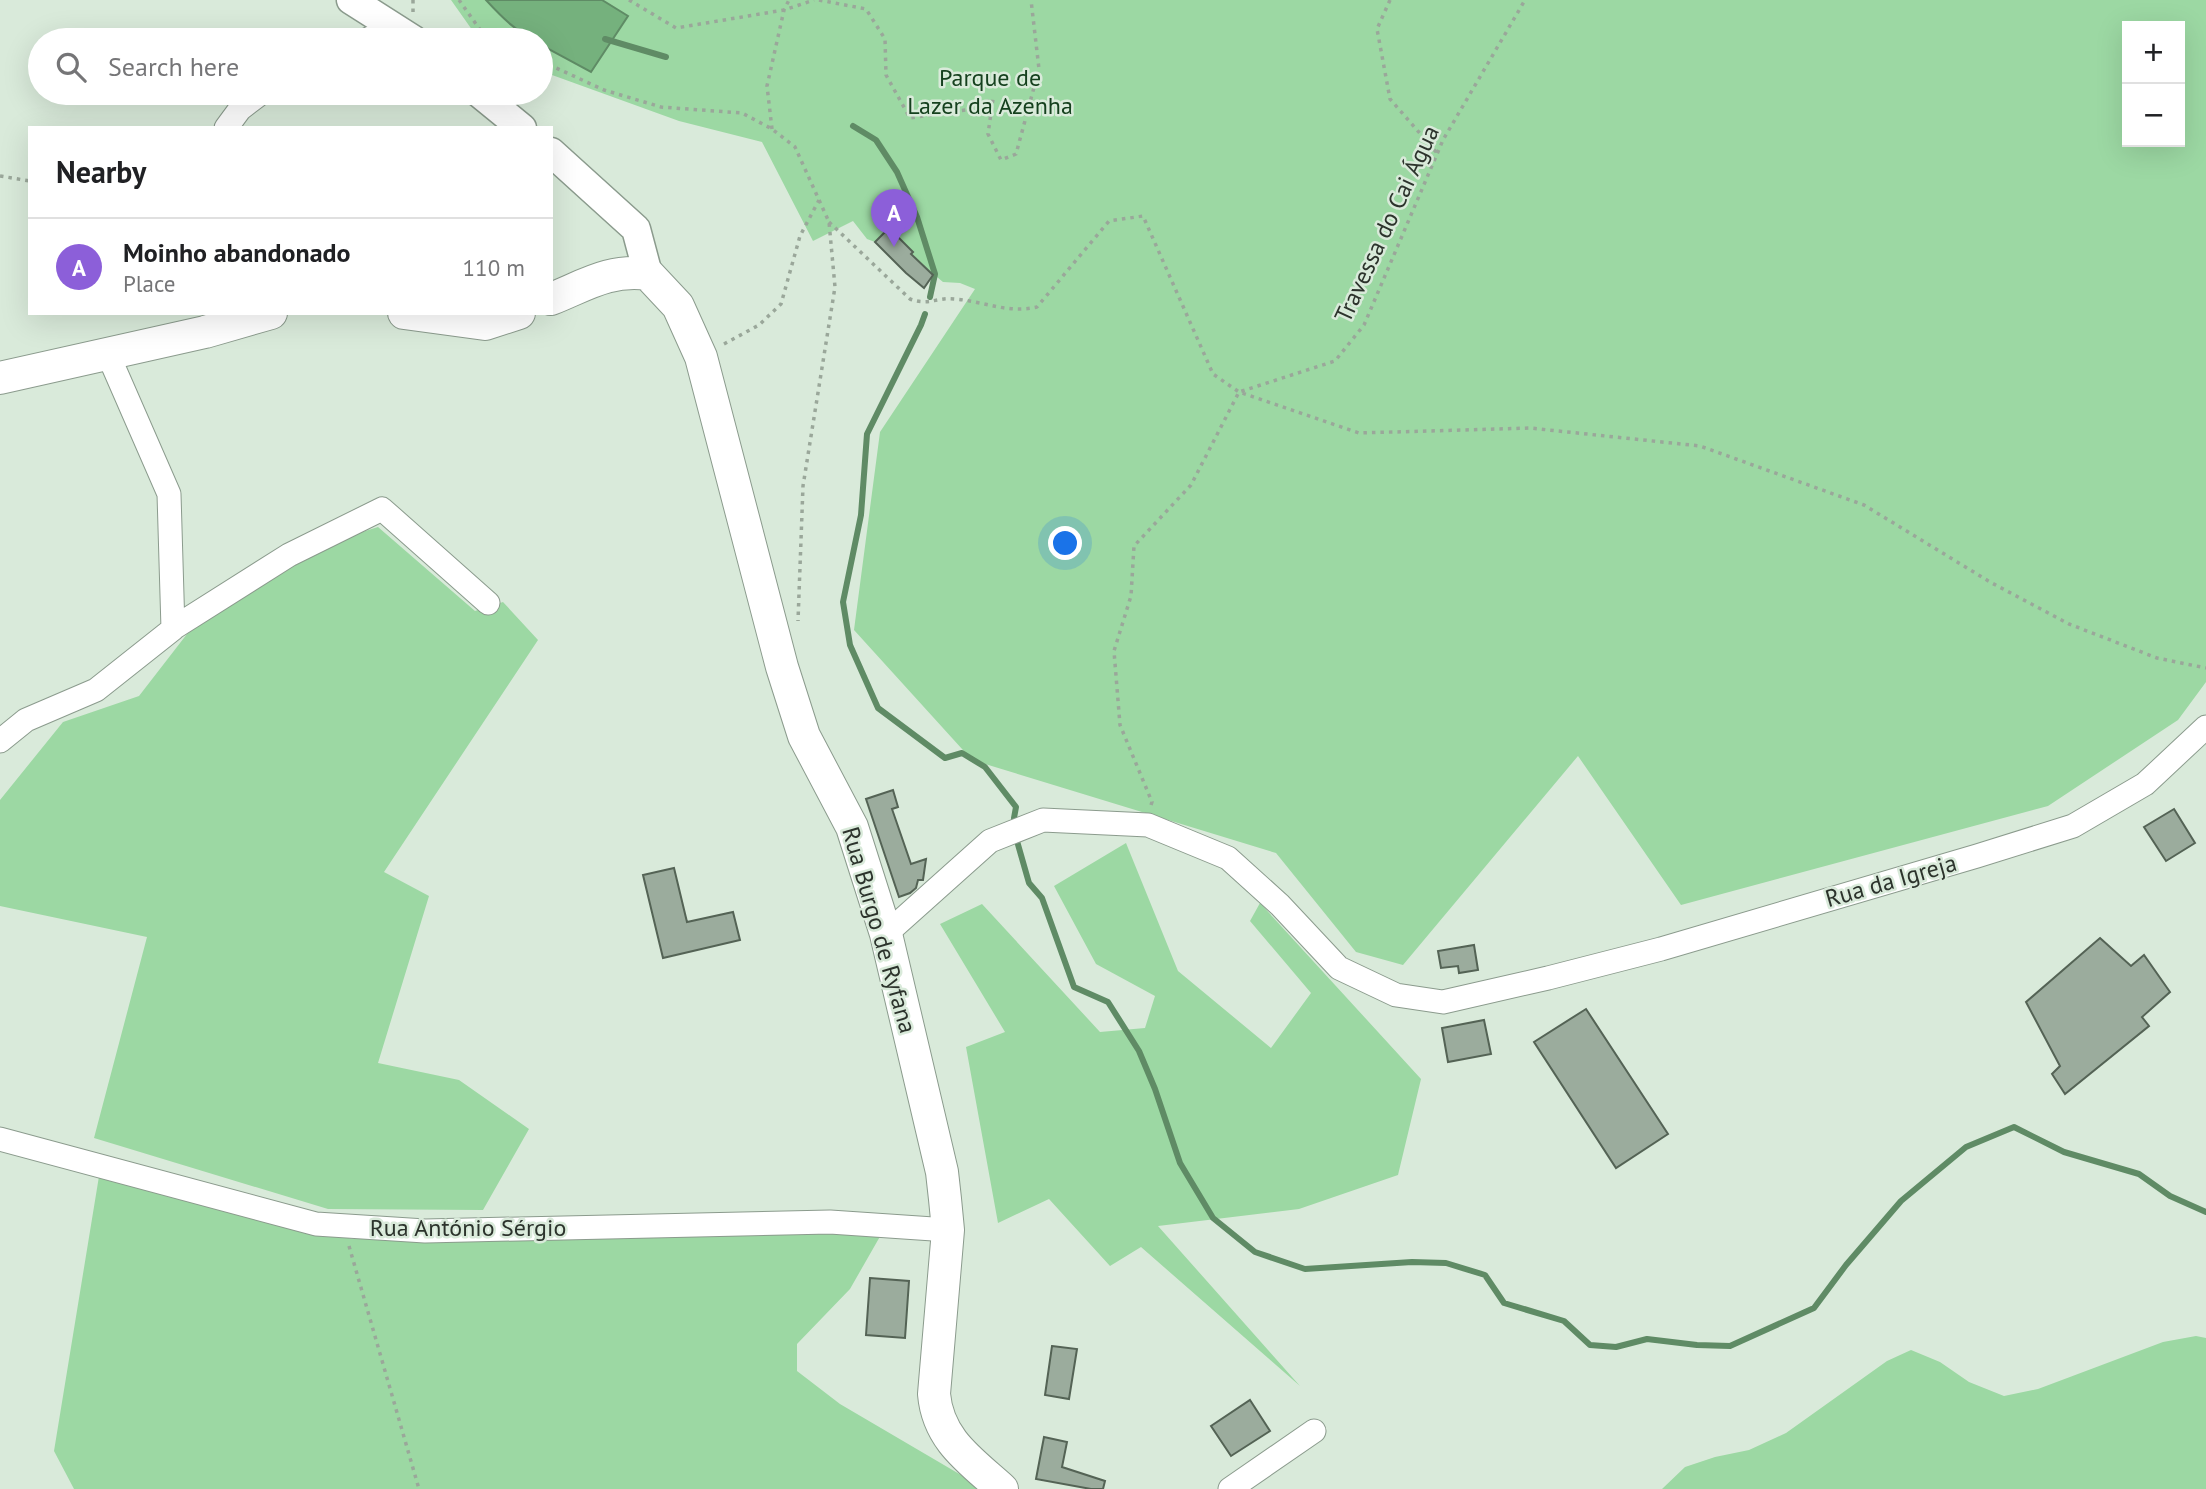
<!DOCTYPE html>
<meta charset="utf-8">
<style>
body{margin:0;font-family:"PT Sans",sans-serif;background:#f6f6f6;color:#202124}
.controls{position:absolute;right:21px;top:21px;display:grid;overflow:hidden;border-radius:0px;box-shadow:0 7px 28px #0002}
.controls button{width:63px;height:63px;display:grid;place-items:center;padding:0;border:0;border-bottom:2px solid #e0e0e0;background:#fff;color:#202124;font:35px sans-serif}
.you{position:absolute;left:1066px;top:544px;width:24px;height:24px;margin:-18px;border:5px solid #fff;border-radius:50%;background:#1a73e8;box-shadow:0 0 0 10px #1a73e833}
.badge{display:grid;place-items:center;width:46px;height:46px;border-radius:50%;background:#8c5fd9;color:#fff;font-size:23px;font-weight:700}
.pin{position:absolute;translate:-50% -58px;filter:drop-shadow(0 2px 4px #0008)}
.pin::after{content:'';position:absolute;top:37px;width:24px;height:21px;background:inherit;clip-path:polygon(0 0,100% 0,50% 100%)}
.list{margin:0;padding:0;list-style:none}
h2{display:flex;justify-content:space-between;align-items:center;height:91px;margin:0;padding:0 28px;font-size:30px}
h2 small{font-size:23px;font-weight:400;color:#757577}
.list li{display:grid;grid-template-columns:46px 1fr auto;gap:21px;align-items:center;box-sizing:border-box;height:98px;padding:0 28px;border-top:2px solid #e0e0e0}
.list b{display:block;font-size:26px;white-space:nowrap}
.list p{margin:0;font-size:23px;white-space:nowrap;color:#757577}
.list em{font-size:23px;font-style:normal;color:#757577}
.icon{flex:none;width:38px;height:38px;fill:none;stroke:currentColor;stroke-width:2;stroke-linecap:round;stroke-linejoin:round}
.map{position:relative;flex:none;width:2206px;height:1489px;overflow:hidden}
.search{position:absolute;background:#fff;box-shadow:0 7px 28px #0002;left:28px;top:28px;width:525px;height:77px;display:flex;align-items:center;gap:18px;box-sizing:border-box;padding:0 24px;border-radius:38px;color:#757577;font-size:26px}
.panel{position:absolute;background:#fff;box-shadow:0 7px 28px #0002;left:28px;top:126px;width:525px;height:189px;border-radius:0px}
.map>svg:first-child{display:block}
</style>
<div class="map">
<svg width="2206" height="1489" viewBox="0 0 2206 1489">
<rect width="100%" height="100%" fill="#d9eada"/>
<path fill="#9cd8a3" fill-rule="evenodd" d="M451 0H2206V682L2178 720 2048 806 1681 905 1578 756 1403 965 1356 952 1276 853 972 760 854 630 880 432 975 289 960 283 943 282 920 263 889 229 875 242 867 239 853 221 813 241 762 142 679 121 541 71V40H485L475 34ZM2127 26H2180V142H2127Z
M378 527 475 611 503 602 538 640 384 872 429 896 378 1063 459 1080 529 1129 483 1210 328 1209 94 1138 147 937 0 906V800L63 722 139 696 187 634 252 585 324 544Z
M1126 843 1178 971 1271 1048 1311 993 1250 921 1260 903 1421 1079 1398 1175 1299 1209 1158 1226 1300 1386 1141 1247 1110 1266 1049 1199 998 1223 966 1047 1005 1032 940 924 982 904 1100 1032 1145 1028 1155 996 1096 964 1054 886Z
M101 1164 352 1239 504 1234 882 1233 850 1289 797 1344V1371L840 1404 961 1475 979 1489H74L54 1451Z
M2196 1336 2206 1338V1489H1662L1685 1467 1715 1457 1749 1450 1786 1433 1887 1361 1911 1350 1940 1362 1969 1382 2004 1396 2038 1389 2163 1342Z"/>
<path fill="#75b17d" stroke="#5f8b65" stroke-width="2" d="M486 0H602L628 16 591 72 541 45V40C523 40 498 13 486 0Z"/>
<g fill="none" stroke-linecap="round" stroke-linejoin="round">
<path stroke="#5f8b65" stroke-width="6" d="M605 39 666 57
M853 126 876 140 897 172 917 217 935 274 930 297
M925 314 921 325 867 434 861 515 843 602 850 645 878 708 945 758 962 753 985 767 1016 807 1014 818
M1017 841 1029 883 1042 898 1074 987 1108 1002 1139 1051 1155 1089 1180 1163 1213 1218 1255 1252 1305 1269 1412 1262 1446 1263 1485 1275 1504 1303 1564 1321 1590 1345 1616 1347 1647 1339 1697 1345 1730 1346 1814 1308 1846 1265 1901 1201 1966 1147 2014 1127 2064 1152 2139 1174 2170 1196 2206 1212"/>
</g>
<path fill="#9bac9d" stroke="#546355" stroke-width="2" d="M889 228 913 252 911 254 933 275 924 288 906 273 875 242Z
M893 790 898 807 892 809 911 864 926 859 923 880H918L916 888 910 893 899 897 866 799Z
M2174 809 2195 843 2166 861 2144 827Z
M674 868 687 922 733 912 740 940 663 958 643 875Z
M2100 938 2131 966 2144 955 2170 992 2142 1017 2149 1026 2065 1094 2052 1074 2060 1066 2026 1002Z
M1474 945 1478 970 1459 973 1458 966 1441 968 1438 951Z
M1586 1009 1668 1134 1616 1168 1534 1042Z
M1484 1020 1491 1054 1448 1062 1442 1028Z
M870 1278 909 1281 905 1338 866 1335Z
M1052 1346 1077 1349 1069 1399 1045 1395Z
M1250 1400 1270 1431 1231 1456 1211 1426Z
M1044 1437 1067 1442 1062 1467 1105 1481 1103 1489H1091L1036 1479Z"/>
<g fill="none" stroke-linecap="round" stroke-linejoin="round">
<defs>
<path id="minor" d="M366 40 393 27
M226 128 240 109 261 93
M172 629 289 555 382 509 488 603
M0 741 26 720 96 690 173 629 169 494 107 352
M886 934 990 841 1043 820 1148 825 1228 858 1280 905 1339 968 1396 995 1443 1002 1548 978 1661 949 1977 856 2073 826 2145 784 2206 727
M0 1139 316 1224 425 1231 830 1222 948 1230
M1230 1489 1314 1431"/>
<path id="tertiary" d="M351 0 414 40
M479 93 522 128
M551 152 636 229 648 274"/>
<path id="secondary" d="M551 299C586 285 609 269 648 274L678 306 701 357 782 667 804 736 852 827 886 934 942 1172 945 1199 948 1230 934 1394C938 1440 971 1461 1002 1489
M404 313 485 324 519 313
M0 378 205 332 271 313"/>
</defs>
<use href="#minor" stroke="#8b9b8d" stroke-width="25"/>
<use href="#tertiary" stroke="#8b9b8d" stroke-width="31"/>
<use href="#secondary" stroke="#8b9b8d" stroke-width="34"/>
<path stroke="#9aa79a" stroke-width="3.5" stroke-dasharray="3.5 5" stroke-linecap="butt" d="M459 0 481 31 499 40
M629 0 676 28 784 10 814 0
M819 0 866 9 885 39 886 75 910 118 966 110 993 99 988 134 1001 160 1016 154 1039 69 1031 0
M1390 0 1377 29 1390 99 1437 153
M413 12V0
M541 61 604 90 661 107 742 113 772 129 795 147 829 222 835 287 803 486 798 621
M772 129 767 86 784 10 789 0
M0 176 30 181
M829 222 910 299C929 306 937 297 954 299 984 301 1007 314 1037 307L1109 221 1143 216 1213 374 1239 392 1359 433 1530 428 1700 446 1864 505 1990 582 2069 624 2157 658 2206 668
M724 344 759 325 781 304 800 236 819 200
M1151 805 1152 802 1120 725 1114 651 1131 596 1134 546 1191 485 1239 392 1335 361 1364 325 1443 140 1525 0
M349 1246 419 1489"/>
<use href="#minor" stroke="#fff" stroke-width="23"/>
<use href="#tertiary" stroke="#fff" stroke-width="28"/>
<use href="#secondary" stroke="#fff" stroke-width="32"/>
</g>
<g text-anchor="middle" stroke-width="5" stroke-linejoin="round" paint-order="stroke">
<g font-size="24" fill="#15411e" stroke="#d9eada">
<text x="990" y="86">Parque de<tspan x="990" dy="28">Lazer da Azenha</tspan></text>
</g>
<g font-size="24" fill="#2c332c" stroke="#d9eada">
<text transform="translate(1387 224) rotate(-65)" y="8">Travessa do Cai Água</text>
<text transform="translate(1891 881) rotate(-16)" y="8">Rua da Igreja</text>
<text transform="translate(879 930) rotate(74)" y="8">Rua Burgo de Ryfana</text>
<text x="468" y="1236">Rua António Sérgio</text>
</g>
</g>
</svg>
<div class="controls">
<button>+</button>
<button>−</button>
</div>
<div class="you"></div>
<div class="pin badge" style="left:894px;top:247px">A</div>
<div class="search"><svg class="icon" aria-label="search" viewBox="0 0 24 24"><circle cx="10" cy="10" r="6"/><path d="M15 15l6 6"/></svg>Search here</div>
<section class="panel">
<h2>Nearby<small></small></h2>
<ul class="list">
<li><span class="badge">A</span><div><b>Moinho abandonado</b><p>Place</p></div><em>110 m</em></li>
</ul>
</section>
</div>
